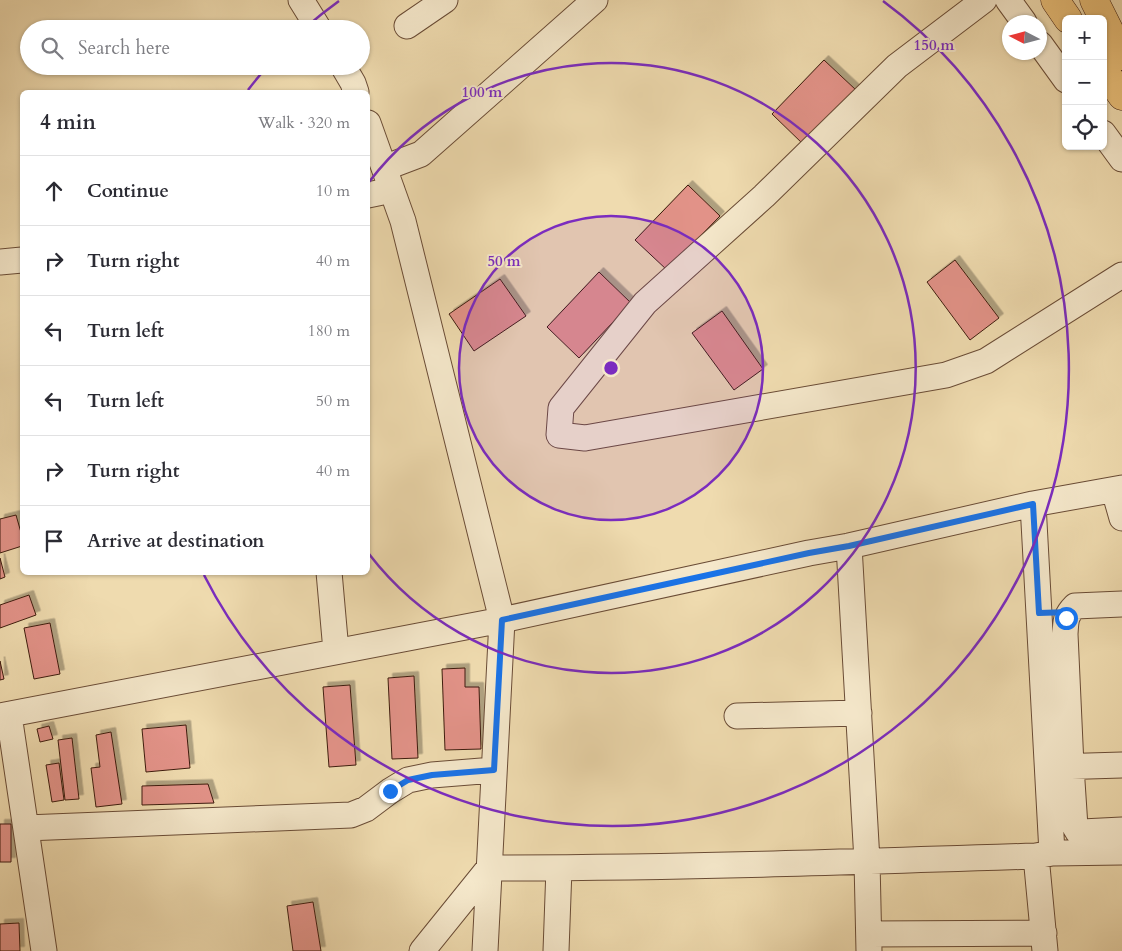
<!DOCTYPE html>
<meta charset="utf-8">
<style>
body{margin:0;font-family:Cardo,serif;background:#f7f7f7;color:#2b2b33}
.controls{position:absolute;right:15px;top:15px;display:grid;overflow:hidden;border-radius:8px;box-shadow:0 1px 4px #0004}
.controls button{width:45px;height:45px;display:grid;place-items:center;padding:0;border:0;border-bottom:1px solid #e1e1e2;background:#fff;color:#2b2b33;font:25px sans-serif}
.compass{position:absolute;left:1002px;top:15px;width:45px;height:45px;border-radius:50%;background:#fff;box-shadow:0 1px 4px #0004;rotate:276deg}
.stop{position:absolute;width:15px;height:15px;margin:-11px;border:4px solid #1a73e8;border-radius:50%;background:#fff}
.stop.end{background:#1a73e8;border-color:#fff;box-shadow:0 1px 5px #0008}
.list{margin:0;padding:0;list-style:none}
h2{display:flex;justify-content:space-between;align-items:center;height:65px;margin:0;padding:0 20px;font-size:21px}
h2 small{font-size:16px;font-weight:400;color:#7c7c81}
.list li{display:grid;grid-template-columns:32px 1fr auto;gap:15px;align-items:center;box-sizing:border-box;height:70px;padding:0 20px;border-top:1px solid #e1e1e2}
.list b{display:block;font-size:19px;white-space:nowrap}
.list em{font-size:16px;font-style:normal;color:#7c7c81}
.icon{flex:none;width:28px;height:28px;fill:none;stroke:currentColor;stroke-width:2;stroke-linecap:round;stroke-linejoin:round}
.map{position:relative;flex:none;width:1122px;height:951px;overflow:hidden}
.search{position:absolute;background:#fff;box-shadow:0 1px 4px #0004;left:20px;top:20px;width:350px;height:55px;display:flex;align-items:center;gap:12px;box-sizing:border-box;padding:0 18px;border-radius:28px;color:#7c7c81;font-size:19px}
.panel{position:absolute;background:#fff;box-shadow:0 1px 4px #0004;left:20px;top:90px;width:350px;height:485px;border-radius:8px}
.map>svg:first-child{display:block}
</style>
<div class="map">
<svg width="1122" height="951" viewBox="0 0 1122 951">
<defs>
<filter id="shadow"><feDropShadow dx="4.5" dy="-4.5" stdDeviation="0" flood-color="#0004"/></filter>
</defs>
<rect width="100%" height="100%" fill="#efdbaf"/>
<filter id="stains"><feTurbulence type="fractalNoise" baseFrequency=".004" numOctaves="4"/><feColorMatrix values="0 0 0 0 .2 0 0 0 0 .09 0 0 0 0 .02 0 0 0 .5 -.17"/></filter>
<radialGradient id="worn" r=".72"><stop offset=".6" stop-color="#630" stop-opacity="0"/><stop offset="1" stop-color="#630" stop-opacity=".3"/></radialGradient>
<path fill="#e39389" stroke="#3e1c0e" filter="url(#shadow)" d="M824 60 856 90 804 145 772 114Z
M688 185 720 216 667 270 635 240Z
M955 260 999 318 970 340 927 282Z
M599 272 631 303 579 358 547 327Z
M500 279 526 316 474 351 449 314Z
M722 311 763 369 734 390 692 333Z
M16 515 22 536V546L0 553V519Z
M0 558 5 577 0 579Z
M29 595 36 615 0 628V605Z
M50 623 60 674 34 679 24 628Z
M0 661 4 679 0 680Z
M465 668V687H479L481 749 445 750 442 669Z
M414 676 418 758 392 759 388 678Z
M350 685 356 765 329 767 323 687Z
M186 725 190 768 146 772 142 729Z
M49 726 53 739 40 742 37 729Z
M111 732 122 804 96 807 91 768 100 767 96 735Z
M72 738 79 799 65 800 58 740Z
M59 763 64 800 52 802 46 765Z
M208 784 214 803 142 805V786Z
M0 824H11V862H0Z
M313 902 321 951H293L287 906Z
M19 923 20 951H0V924Z"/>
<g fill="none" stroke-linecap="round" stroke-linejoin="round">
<defs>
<path id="minor" d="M301 0 319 29
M984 0 897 66 764 196 645 303 561 408 559 435 585 438 946 375 986 361 1122 275
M1008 0 1024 22
M407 26 445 0
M1040 44 1066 80
M343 66 353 83 356 92
M368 123 403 221 502 620 485 951
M1103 133 1122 159
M384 168 421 154 595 0
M368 195 392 190
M0 262 22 260
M1114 490 1122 518
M1033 504 1052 853
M849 546 867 861 869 951
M329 572 336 651
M1122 604 1075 606C1065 616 1066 621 1065 634L1071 766 1075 827 1078 832H1082L1122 830
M9 715 44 951
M0 716 502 620 809 553 849 546 1033 504 1122 488
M737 716 859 713
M1055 767 1122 765
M26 828 351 815 366 809 390 791 408 780 432 775 494 770
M1036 856 1045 951
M869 934 1044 933
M422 951 489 868C671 868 854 862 1036 856L1052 853 1122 852
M556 951 559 868"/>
<path id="major" d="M1055 0 1068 19
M1094 0 1122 56
M1103 69 1122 96"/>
</defs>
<use href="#minor" stroke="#6a4c36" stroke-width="27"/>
<use href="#major" stroke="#3e1c0e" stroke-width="29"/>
<use href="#minor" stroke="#f5e8cb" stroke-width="25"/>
<use href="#major" stroke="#e8be78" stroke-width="28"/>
</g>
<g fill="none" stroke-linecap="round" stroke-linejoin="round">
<path stroke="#1a73e8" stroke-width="6" d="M390 791 408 780 432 775 494 770 502 620 809 553 849 546 1033 504 1039 613 1069 612 1066 618"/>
</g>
<circle cx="611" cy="368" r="152" fill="#7b2cbf" fill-opacity=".12"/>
<g fill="none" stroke="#7b2cbf" stroke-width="2.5">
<circle cx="611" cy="368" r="152"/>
<path d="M369 182A305 305 0 1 1 369 554"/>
<path d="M248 90A457 457 0 0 1 266 68M305 28A457 457 0 0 1 339 1M883 1A457 457 0 1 1 204 575"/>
</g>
<circle cx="611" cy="368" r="8" fill="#7b2cbf" stroke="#f5e8cb" stroke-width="2.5"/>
<g font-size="15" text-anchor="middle" font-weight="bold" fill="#7b2cbf" stroke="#f5e8cb" stroke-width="4" stroke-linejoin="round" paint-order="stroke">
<text x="934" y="50">150 m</text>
<text x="482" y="97">100 m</text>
<text x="504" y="266">50 m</text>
</g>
<rect width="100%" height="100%" filter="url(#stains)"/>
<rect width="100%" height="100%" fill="url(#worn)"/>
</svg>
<div class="controls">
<button>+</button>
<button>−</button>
<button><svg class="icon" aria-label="locate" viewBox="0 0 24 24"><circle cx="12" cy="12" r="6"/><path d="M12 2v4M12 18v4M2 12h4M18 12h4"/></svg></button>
</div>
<svg class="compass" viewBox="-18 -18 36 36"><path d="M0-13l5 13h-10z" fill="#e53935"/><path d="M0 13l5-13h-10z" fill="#7c7c81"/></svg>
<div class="stop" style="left:1066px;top:618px"></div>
<div class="stop end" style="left:390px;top:791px"></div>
<div class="search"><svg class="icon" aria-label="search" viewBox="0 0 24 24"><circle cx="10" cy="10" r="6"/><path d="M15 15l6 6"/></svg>Search here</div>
<section class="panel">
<h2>4 min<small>Walk · 320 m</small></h2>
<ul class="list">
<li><svg class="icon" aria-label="ahead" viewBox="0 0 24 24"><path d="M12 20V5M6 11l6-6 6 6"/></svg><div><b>Continue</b></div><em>10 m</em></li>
<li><svg class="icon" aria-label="right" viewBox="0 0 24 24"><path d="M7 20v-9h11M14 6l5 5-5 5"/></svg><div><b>Turn right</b></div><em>40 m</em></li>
<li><svg class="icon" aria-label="left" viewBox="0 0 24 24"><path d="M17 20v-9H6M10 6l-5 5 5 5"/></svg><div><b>Turn left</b></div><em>180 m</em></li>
<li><svg class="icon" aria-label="left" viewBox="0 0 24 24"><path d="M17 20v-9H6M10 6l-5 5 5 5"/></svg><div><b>Turn left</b></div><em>50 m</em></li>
<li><svg class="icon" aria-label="right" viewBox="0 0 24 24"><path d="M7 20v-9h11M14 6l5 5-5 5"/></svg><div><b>Turn right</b></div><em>40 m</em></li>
<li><svg class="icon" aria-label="arrive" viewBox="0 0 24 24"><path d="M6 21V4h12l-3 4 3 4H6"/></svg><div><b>Arrive at destination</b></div></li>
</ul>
</section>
</div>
